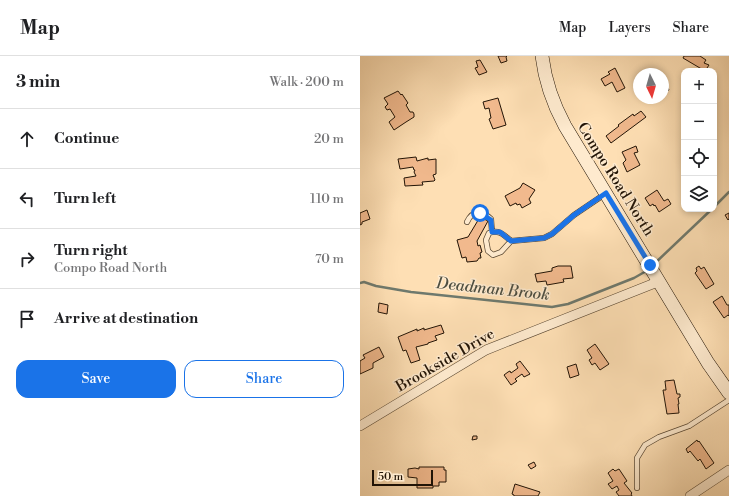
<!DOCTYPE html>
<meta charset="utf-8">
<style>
body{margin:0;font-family:"Libre Bodoni",serif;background:#f6f6f6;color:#202124}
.controls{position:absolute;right:12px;top:12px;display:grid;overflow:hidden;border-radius:8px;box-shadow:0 2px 6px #0003}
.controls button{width:36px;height:36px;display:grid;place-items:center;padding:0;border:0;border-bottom:1px solid #e0e0e0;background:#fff;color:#202124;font:20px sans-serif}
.compass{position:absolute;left:273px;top:12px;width:36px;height:36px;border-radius:50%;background:#fff;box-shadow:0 2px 6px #0003;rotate:175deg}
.scale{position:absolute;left:12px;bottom:10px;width:61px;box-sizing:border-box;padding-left:4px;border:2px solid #221406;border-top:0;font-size:11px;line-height:14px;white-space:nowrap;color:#221406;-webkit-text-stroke:3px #feeace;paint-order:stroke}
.stop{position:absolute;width:12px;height:12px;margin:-9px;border:3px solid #1a73e8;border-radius:50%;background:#fff}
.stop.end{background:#1a73e8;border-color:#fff;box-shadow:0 1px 4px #0008}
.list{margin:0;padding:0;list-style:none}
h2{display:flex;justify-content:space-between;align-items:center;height:52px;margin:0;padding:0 16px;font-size:17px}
h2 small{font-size:13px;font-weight:400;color:#757577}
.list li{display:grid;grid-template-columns:26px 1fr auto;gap:12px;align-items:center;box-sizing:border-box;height:60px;padding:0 16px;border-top:1px solid #e0e0e0}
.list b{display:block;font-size:15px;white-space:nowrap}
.list p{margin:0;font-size:13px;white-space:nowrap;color:#757577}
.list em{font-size:13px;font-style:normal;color:#757577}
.actions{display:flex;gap:8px;padding:12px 16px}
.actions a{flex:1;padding:9px 0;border:1px solid #1a73e8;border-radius:12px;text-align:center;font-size:14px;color:#1a73e8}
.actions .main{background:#1a73e8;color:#fff}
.icon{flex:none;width:22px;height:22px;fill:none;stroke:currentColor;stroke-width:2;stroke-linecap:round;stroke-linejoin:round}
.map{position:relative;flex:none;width:369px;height:440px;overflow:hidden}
header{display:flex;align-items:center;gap:24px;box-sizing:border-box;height:56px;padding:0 20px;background:#fff;border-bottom:1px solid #e0e0e0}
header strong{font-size:19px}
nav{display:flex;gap:22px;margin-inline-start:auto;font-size:14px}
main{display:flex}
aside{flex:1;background:#fff}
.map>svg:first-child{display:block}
</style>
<header>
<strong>Map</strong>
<nav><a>Map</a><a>Layers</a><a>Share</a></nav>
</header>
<main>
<aside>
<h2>3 min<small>Walk · 200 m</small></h2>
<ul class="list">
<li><svg class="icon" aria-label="ahead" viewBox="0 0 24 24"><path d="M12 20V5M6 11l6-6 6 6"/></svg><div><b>Continue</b></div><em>20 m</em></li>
<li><svg class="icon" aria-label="left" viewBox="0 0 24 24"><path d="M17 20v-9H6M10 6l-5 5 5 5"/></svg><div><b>Turn left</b></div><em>110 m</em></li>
<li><svg class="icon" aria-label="right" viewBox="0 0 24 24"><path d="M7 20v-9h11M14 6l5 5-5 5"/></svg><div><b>Turn right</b><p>Compo Road North</p></div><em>70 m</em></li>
<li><svg class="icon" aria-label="arrive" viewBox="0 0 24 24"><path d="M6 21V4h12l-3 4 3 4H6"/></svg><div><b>Arrive at destination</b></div></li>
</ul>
<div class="actions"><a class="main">Save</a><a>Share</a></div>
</aside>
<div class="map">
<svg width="369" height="440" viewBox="0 0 369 440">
<rect width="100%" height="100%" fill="#fedfb4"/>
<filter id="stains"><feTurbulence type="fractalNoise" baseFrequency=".005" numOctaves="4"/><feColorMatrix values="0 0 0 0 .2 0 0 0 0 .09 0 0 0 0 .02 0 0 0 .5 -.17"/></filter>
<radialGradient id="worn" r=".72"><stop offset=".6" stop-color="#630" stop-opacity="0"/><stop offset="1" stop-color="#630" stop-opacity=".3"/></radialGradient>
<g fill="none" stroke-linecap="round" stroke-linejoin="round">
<path stroke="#6e796d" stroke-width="2.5" d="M354 151 369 136
M293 209 352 153
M0 227 4 226 16 230 51 236 192 251 208 248 274 222 288 214"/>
</g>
<path fill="#f1b98d" stroke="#221406" d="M138 0H147L146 1 147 5 141 7Z
M324 0H340L346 4 344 7 349 9 345 15 323 2Z
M120 4 127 16 119 19 115 12 118 11 116 5Z
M255 12 265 32 257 36 252 26 245 30 241 23 250 18 248 16Z
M307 30 309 34 306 36 303 32Z
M38 35 41 39 42 38 48 47 46 49 50 56H53L54 58V61L46 66 34 74 29 66 35 61 30 53 27 54 25 51 28 48 24 42Z
M138 42 146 69 133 73 129 63 131 62 129 52 125 53 123 46Z
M281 55 286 61 251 87 246 80 259 70 258 69 273 58 274 60Z
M276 90 278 96 274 97 280 109 267 116 263 107 266 104 262 96Z
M56 101 57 105 68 102V104L76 103V118L73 119 75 124 74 125 62 126 63 129 45 130 44 122 56 120 54 116 55 114H54L53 111 40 113 38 103Z
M163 127 175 134 169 143 171 147 162 152 160 148 157 149 156 147 150 150 145 140 160 132Z
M297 134 304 145 308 143 311 148 299 156 295 149 294 150 293 148 290 150 285 142Z
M7 154 10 163 2 166V168L0 169V157Z
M369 157V163L368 164 365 159Z
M120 161 128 165 117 185 118 190 120 189 122 196 120 197 121 202H119L117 205 107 206 106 201 102 202 97 184 108 181Z
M198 210H211L213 222 203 223 204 226 187 229 186 225 177 226 175 218 192 215V212Z
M339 210 341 213 344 211 354 228 346 233 335 217 337 215 336 212Z
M362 240 367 249H369V260L368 259 364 262 353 246Z
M19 247 28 249 27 258 18 256Z
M81 269 84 277 75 280 77 284 68 287V288L56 291 60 304 51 307 46 294 43 295 38 281 57 273V275L64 272V274Z
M235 288 249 308 240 314 235 307 232 309 229 304 232 302 227 294Z
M19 291 24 301 13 307V312L0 318V305L5 302 3 299Z
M160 305 170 318 164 321 162 318 155 323 157 325 151 329 144 319 148 316 150 315 151 317 158 312 156 308Z
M216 308 219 319 210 322 207 311Z
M314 324 317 338H320V341L318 342 319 348H318L319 357 307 358 303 334H306L305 325Z
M113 380H117V383L112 384Z
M337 384 338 386 339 385 354 407 346 413 340 403 338 405 330 395 328 397 326 393Z
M174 406 176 410 171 413 168 409Z
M59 411H84V414H86V426H79V430H73V432H57V422L48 421V413L55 412 59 413Z
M253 413 255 415 259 413 267 425 264 427 272 437 271 438 272 440H259L256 436 259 434 257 430 252 433 248 428 253 425 248 417Z
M155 428 180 436 178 440H154V439L152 438Z"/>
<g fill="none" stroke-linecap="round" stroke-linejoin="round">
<defs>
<path id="service" d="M107 166C113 153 122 155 131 163L132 176
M151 185C144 179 139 173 129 177L126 184 128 195 133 199 141 196 151 185 184 182 192 178 214 159 245 138
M277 432V402L285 389 299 381 329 370 369 344"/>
<path id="minor" d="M0 370 126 294 300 225
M330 440 369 414"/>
<path id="secondary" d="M182 0C185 25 193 48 205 70L348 307 369 337"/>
</defs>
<use href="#service" stroke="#594732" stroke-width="6"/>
<use href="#minor" stroke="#594732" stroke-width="10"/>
<use href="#secondary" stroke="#221406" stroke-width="14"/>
<use href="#service" stroke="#feeace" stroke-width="4.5"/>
<use href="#minor" stroke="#feeace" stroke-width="9"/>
<use href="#secondary" stroke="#feeace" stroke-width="13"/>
</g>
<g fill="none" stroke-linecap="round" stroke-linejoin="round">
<path stroke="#1a73e8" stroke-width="5" d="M120 157 131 164 132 176H140L151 185 184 182 192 178 214 159 246 137 290 209"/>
</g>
<g text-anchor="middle" stroke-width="3" stroke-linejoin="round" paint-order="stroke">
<g font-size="15" fill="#221406" stroke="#feeace">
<text transform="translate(256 123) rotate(58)" y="5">Compo Road North</text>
<text transform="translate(85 304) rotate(-30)" y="5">Brookside Drive</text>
</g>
<g font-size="16" font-style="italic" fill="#4e4f42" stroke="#feeace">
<text transform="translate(133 232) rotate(6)" y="6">Deadman Brook</text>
</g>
</g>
<rect width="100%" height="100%" filter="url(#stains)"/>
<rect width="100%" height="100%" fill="url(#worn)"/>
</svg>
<div class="controls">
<button>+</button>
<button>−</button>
<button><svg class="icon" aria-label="locate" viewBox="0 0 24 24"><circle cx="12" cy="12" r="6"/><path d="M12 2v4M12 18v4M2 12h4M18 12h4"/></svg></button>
<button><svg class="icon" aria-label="layers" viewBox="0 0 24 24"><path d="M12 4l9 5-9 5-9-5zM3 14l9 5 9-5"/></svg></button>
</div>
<svg class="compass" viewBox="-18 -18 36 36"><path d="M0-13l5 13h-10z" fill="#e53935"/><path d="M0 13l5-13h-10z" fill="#757577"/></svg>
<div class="scale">50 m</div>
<div class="stop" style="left:120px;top:157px"></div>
<div class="stop end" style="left:290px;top:209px"></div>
</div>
</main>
